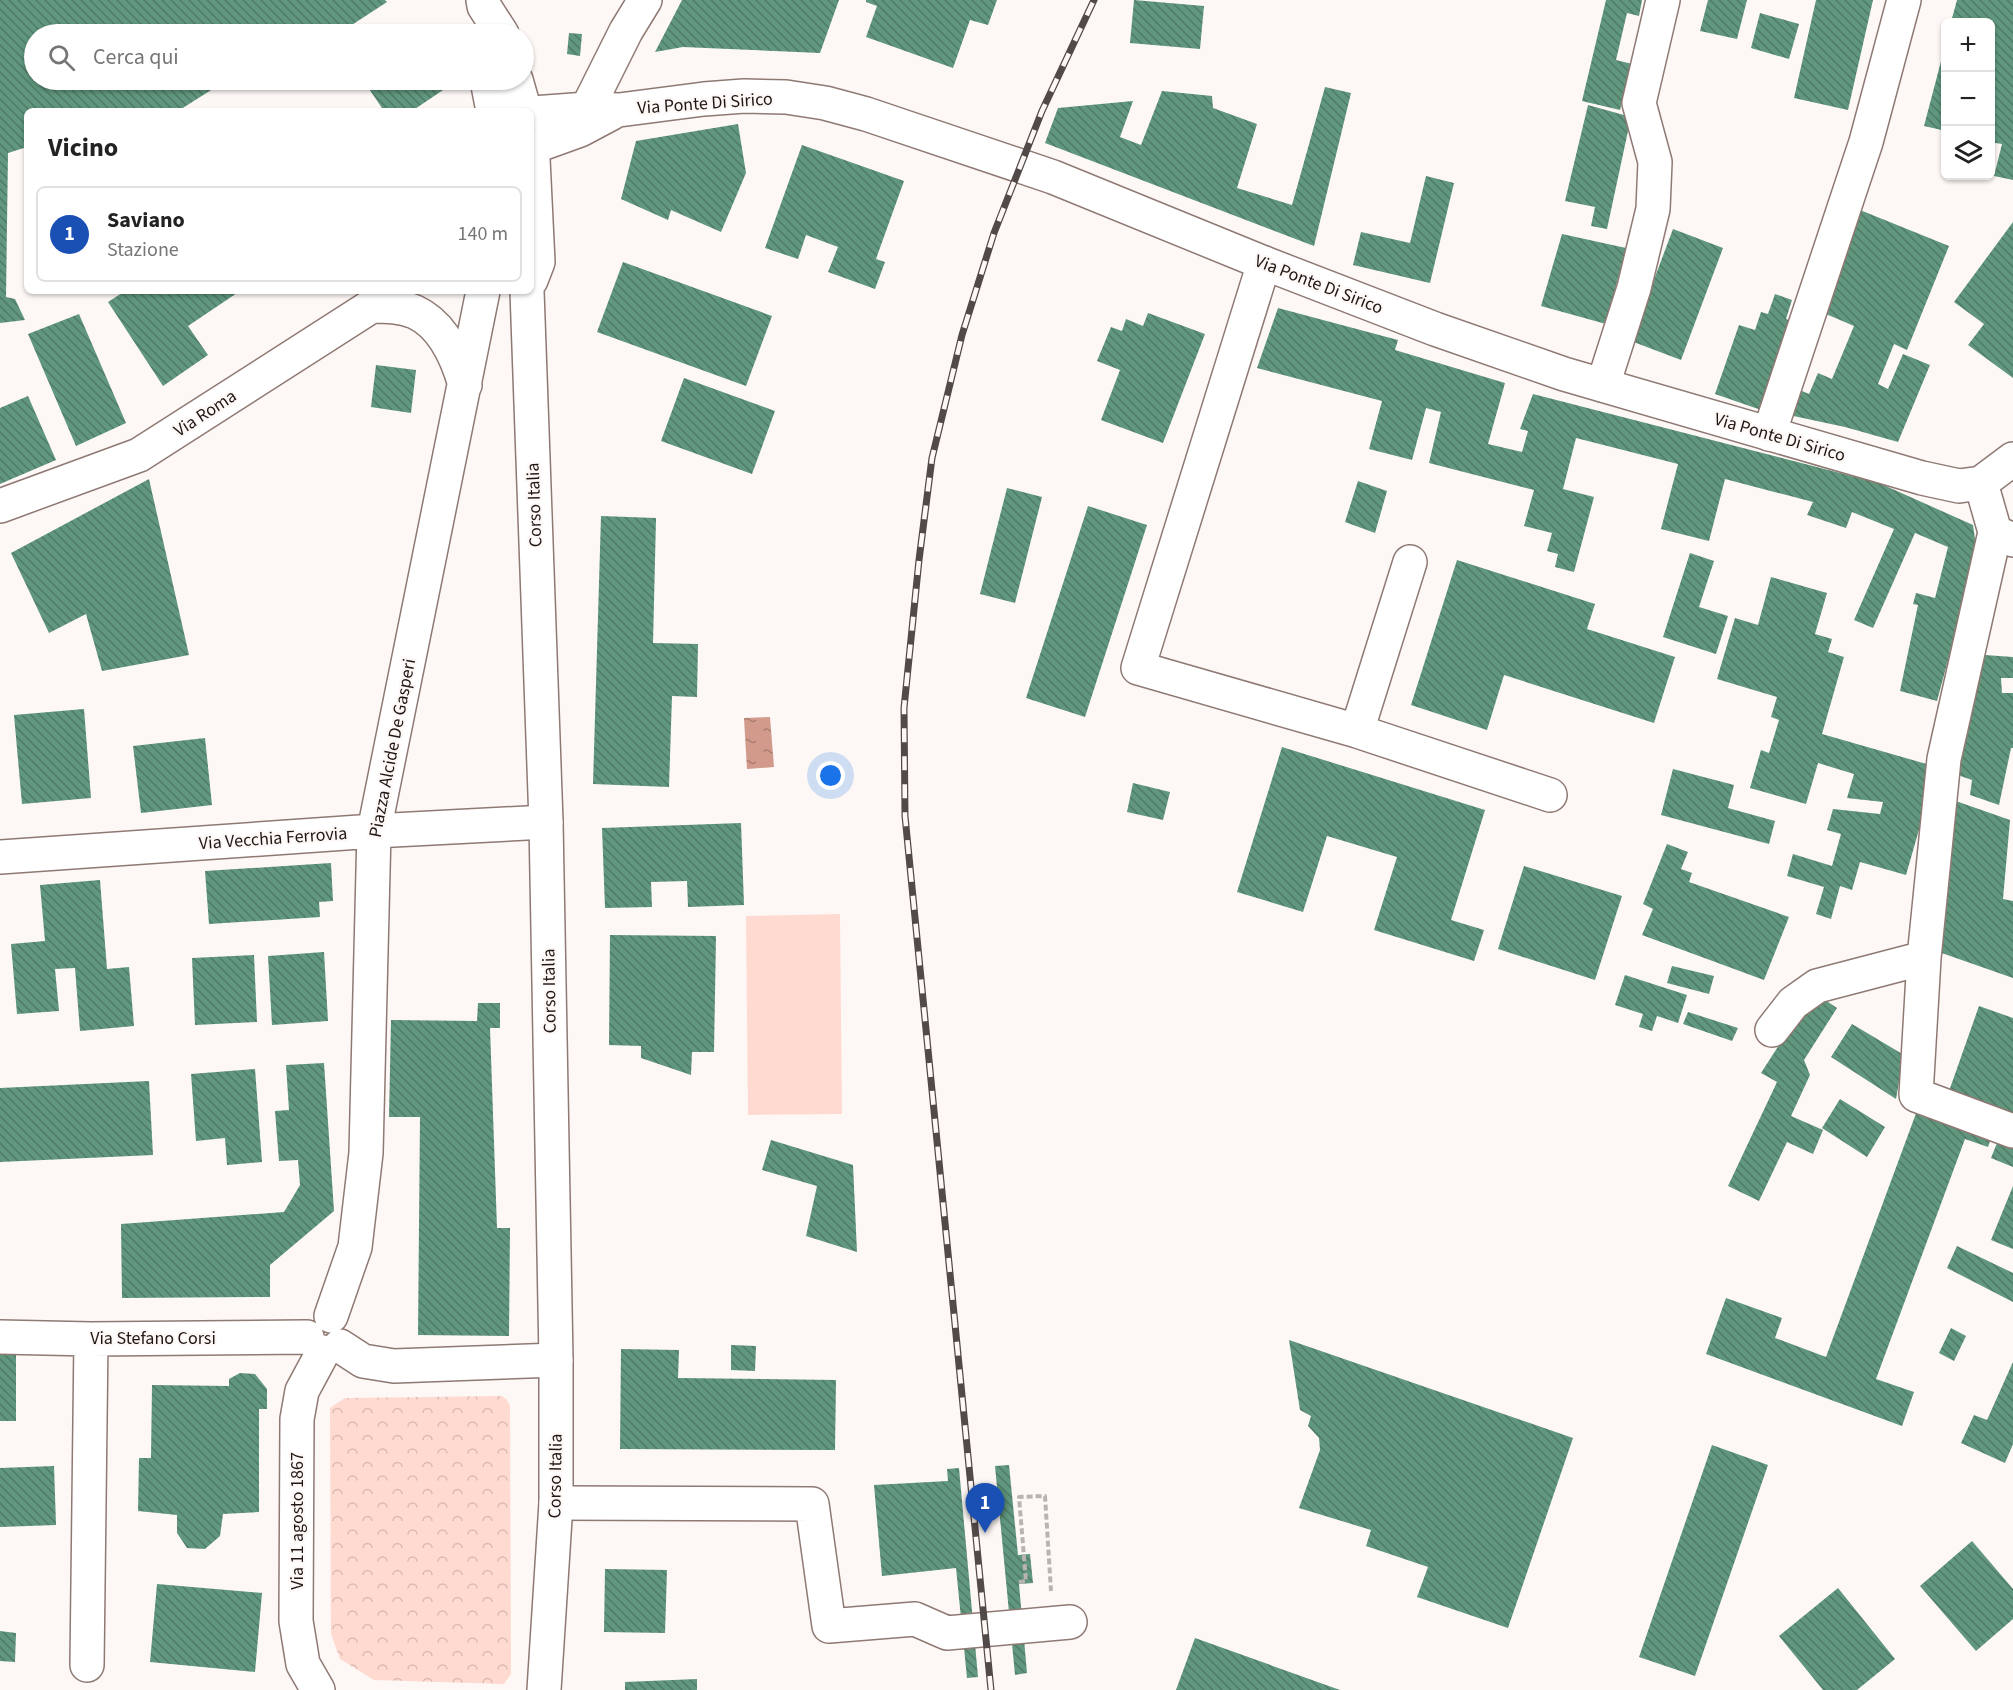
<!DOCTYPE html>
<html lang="it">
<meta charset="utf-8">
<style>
body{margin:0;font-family:"Source Sans 3",sans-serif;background:#f6f6f6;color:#222}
.controls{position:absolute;right:18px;top:18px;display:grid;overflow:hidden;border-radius:9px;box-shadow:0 2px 4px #0004}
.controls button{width:54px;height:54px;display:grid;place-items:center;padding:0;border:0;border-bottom:2px solid #e0e0e0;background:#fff;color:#222;font:30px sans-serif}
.you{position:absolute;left:831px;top:776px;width:21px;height:21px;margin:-15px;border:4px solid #fff;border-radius:50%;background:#1a73e8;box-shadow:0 0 0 9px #1a73e833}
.badge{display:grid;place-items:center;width:39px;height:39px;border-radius:50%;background:#111827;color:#fff;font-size:20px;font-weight:700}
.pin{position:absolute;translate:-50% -50px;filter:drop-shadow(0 2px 3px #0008)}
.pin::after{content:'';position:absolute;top:32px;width:21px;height:18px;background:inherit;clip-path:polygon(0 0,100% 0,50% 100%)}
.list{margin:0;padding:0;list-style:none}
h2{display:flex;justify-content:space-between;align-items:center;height:78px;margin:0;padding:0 24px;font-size:26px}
h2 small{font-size:20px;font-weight:400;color:#767676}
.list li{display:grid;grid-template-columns:39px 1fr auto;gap:18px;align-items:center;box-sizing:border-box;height:96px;margin:0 12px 12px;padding:0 12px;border:2px solid #e0e0e0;border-radius:9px}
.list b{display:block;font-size:22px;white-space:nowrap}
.list p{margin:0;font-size:20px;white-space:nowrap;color:#767676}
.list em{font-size:20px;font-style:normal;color:#767676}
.icon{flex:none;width:33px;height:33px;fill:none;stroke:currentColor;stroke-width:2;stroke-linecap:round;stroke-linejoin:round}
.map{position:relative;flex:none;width:2013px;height:1690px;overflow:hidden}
.search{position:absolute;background:#fff;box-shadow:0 2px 4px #0004;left:24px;top:24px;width:510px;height:66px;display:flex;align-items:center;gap:15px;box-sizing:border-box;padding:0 21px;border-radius:33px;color:#767676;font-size:22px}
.panel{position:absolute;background:#fff;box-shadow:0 2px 4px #0004;left:24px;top:108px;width:510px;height:186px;border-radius:9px}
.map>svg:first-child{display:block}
</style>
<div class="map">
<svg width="2013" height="1690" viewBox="0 0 2013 1690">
<defs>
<pattern id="park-crowns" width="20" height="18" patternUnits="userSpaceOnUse" patternTransform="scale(1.5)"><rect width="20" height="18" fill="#ffdad0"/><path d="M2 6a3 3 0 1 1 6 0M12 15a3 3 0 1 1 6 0" fill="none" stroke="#dabab2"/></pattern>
<pattern id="water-ripples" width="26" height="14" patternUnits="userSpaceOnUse" patternTransform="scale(1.5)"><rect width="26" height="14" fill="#d19a8a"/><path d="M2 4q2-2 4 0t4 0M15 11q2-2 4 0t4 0" fill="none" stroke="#a97d70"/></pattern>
<pattern id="building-back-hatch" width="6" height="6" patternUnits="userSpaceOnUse" patternTransform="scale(1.5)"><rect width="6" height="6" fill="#60977e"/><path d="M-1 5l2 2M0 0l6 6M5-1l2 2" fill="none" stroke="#4f7a66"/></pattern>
</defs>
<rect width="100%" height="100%" fill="#fdf8f6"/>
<path fill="url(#park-crowns)" d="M502 1396 507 1400 510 1406 511 1674 504 1684 374 1680 340 1659 331 1634 330 1408 345 1398Z"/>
<path fill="#ffdad0" d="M840 914 842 1114 748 1115 746 916Z"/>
<path fill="url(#water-ripples)" d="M770 717 774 767 747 769 744 718Z"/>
<path fill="url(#building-back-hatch)" d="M0 0H385L387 2 338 34H301L299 32 296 34H34V80H227L178 111H27V147L8 153 6 297 15 299 25 320 0 323Z
M682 0H839L820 53 683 47 655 52Z
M866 0H997L988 25 970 20 953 68 866 37 877 6 866 2Z
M1134 0 1204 6 1200 49 1130 43Z
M1606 0H1642L1639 16 1627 13 1616 60 1632 64 1620 110 1582 101Z
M1708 0H1747L1737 39 1700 31Z
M1816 0H1873L1848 110 1794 98Z
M1957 0H2013V180L1994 176 2002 144 1990 142V22H1951Z
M1760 13 1799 24 1789 59 1751 48Z
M569 33 582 34 580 56 567 54Z
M1945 46H1946V131L1924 126Z
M363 80H445L449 86 412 111H384Z
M1325 87 1351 93 1314 246 1045 143 1058 108 1133 101 1120 137 1141 145 1162 91 1212 96 1213 108 1257 124 1237 188 1292 205Z
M1588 105 1631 117 1607 229 1591 226 1595 207 1565 201Z
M738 124 746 173 721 232 671 210 668 220 621 199 636 141Z
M802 145 904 181 876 259 885 262 875 289 828 272 838 247 806 235 798 259 765 248Z
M1426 176 1454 183 1430 283 1353 265 1361 232 1410 243Z
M1860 210 1949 246 1907 350 1894 344 1878 384 1888 389 1903 354 1930 365 1898 442 1845 427 1784 414 1795 388 1809 394 1818 373 1832 379 1854 326 1819 311Z
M2013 222V378L1968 345 1984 324 1954 302Z
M1673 229 1723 248 1681 360 1631 341Z
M1562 234 1626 248 1606 324 1541 306Z
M623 262 772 316 746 386 597 332Z
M125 291H240L188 326 208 355 163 386 108 302Z
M1775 294 1792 300 1786 319 1794 322 1764 411 1715 394 1739 325 1755 330 1761 312 1768 314Z
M1278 308 1398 340 1395 350 1505 383 1488 444 1522 452 1528 431 1520 429 1533 394 1879 483 1973 525 1977 553 1937 701 1900 691 1918 605 1913 604 1916 593 1935 598 1948 547 1915 533 1873 628 1854 620 1894 529 1852 512 1846 528 1807 515 1813 502 1725 479 1709 541 1661 529 1678 464 1576 438 1563 489 1594 497 1574 572 1555 567 1558 554 1547 551 1552 533 1524 526 1534 490 1429 463 1441 412 1426 408 1412 460 1369 449 1382 401 1257 368Z
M1148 313 1205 334 1163 443 1101 420 1120 370 1097 361 1111 327 1122 331 1126 319 1143 326Z
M79 314 126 423 76 446 28 334Z
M376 365 416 370 411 413 371 407Z
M684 378 775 411 752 474 661 441Z
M28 396 56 460 0 484V408Z
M149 479 189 655 102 671 86 614 49 633 11 553Z
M1358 481 1387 491 1375 533 1345 522Z
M1007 488 1042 497 1015 603 980 594Z
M1088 506 1147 525 1085 717 1026 698Z
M601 516 656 518 653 643 698 644 697 697 672 696 669 787 593 784Z
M1690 553 1714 561 1699 607 1728 616 1716 654 1663 637Z
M1457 560 1595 604 1587 629 1675 657 1654 723 1504 675 1487 730 1411 705Z
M1771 577 1827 593 1815 634 1832 639 1828 652 1844 657 1822 734 1937 767 1906 875 1860 862 1852 890 1840 886 1831 919 1816 914 1824 887 1787 876 1793 854 1832 866 1841 834 1827 830 1833 809 1880 814 1883 802 1847 798 1854 774 1818 763 1806 804 1750 788 1761 750 1769 753 1779 720 1771 717 1777 697 1717 679 1735 618 1758 625Z
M1985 655 2013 657V678H2001L2002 693H2013V748H2011L1999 805 1970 795 1972 780 1952 773Z
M84 709 91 798 22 804 14 715Z
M205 738 212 805 141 813 133 746Z
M1282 747 1485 810 1451 920 1484 930 1474 961 1374 930 1397 857 1327 836 1303 912 1237 892Z
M1673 769 1734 785 1728 808 1775 821 1769 844 1661 815Z
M1133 783 1170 792 1163 820 1127 812Z
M1953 800 2010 820 2003 899 2013 901V978L1936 951Z
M741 823 744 905 688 907 687 881 651 882 652 907 605 908 602 828Z
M1667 844 1688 852 1681 869 1692 873 1689 882 1789 917 1764 980 1642 935 1653 909 1643 904Z
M331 863 333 901 319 902 320 917 209 924 205 871Z
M1524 866 1622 896 1595 980 1498 949Z
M100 880 107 969 129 967 134 1026 80 1031 75 968 55 969 59 1011 17 1014 11 944 45 941 40 885Z
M610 935 716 936 714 1052H692L691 1075 641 1058V1046L609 1045Z
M324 952 328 1021 272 1025 268 956Z
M254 955 257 1022 195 1025 192 958Z
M1672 966 1714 976 1709 994 1667 983Z
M1625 975 1687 995 1678 1023 1657 1016 1652 1031 1639 1027 1643 1014 1615 1005Z
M1813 992 1837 1008 1804 1060 1810 1075 1791 1116 1823 1130 1813 1154 1787 1142 1759 1201 1728 1186 1777 1082 1761 1073Z
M478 1003H500V1028H490L497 1228H510L509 1336 418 1335 420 1117H389L391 1020 477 1021Z
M1979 1006 2013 1018V1117L1948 1094Z
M1688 1012 1738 1028 1732 1041 1683 1024Z
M1852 1024 1904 1055 1896 1099 1831 1057Z
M324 1063 334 1211 270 1265V1297L122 1298 121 1224 284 1212 300 1185 298 1160 279 1161 275 1111 289 1110 286 1065Z
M255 1069 262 1162 227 1165 225 1138 196 1141 191 1074Z
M149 1081 153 1155 0 1162V1088Z
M1840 1099 1885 1127 1867 1157 1822 1128Z
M1918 1108 1992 1135 1988 1147 1965 1139 1876 1379 1914 1392 1902 1426 1706 1354 1726 1298 1782 1318 1775 1338 1826 1357Z
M2001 1133 2013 1137V1167L1991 1158Z
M771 1140 853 1165 857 1252 806 1236 817 1186 762 1170Z
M2013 1186V1249L1991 1240Z
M1957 1246 2013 1273V1302L1947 1268Z
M1951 1328 1966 1336 1954 1361 1939 1353Z
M1289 1340 1573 1438 1508 1628 1417 1597 1428 1567 1366 1546 1371 1530 1299 1508 1320 1450 1319 1438 1308 1426 1311 1416 1300 1410Z
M731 1345 756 1346 755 1371 731 1370Z
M621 1349 679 1350 678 1378 836 1380 835 1450 620 1449Z
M0 1354H16V1421H0Z
M2013 1362V1444L2005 1463 1961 1443 1974 1415 1987 1420Z
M240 1373 255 1374 267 1389V1409H259V1512L223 1514 220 1536 205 1549 187 1548 177 1533V1515L138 1511 139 1458H151L152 1385 229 1386V1379Z
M1712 1445 1768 1465 1695 1676 1639 1657Z
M1009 1465 1018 1555 1030 1554 1033 1583 1019 1584 1027 1673 1015 1675 995 1466Z
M54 1466 56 1525 0 1527V1468Z
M959 1468 978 1677 967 1678 956 1568 882 1576 874 1485 948 1481 947 1469Z
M1972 1541 2013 1589V1619L1976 1651 1920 1586Z
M605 1569 667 1570 665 1633 604 1632Z
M157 1584 262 1593 255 1672 150 1662Z
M1838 1588 1895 1659 1857 1690H1823L1779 1636Z
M0 1631 16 1633 15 1662 0 1661Z
M1195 1638 1340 1690H1176Z
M697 1679V1690H625V1682Z"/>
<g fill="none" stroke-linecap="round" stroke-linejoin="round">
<defs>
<path id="street" d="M586 126 584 118 587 109 626 31 645 0
M1264 263 1138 668 1357 731 1550 795
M372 306C386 306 401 306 415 312 443 325 457 357 465 385
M1603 385 1634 288 1653 209 1655 162 1639 103 1663 0
M1769 434 1866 142 1904 0
M1981 483 1995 532 2013 540
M0 506 139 455 395 291
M1995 532 1944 759 1924 958 1916 1095 2013 1131
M1357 731 1410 562
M0 857 374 831 546 822
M1772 1030 1793 1003 1817 986 1924 958
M331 1316 355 1247 366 1153 374 831 483 291
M0 1337 91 1339 307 1337
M340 1346 363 1361 394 1366 556 1360
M556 1503 812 1504 829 1626 915 1619 947 1633 1070 1622
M87 1665 91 1339
M318 1690 303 1664 296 1621 297 1419 302 1391 323 1352"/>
<path id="secondary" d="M483 0 484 6 502 34
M487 80 493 111
M516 80 524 108
M533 113 587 109 619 110 704 99 744 96 786 97 825 103 866 114 1053 177 1264 263 1435 329 1564 374 1922 478 1959 486 1981 483 2013 459
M544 143 580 130 612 113
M531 280 538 262 533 159
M527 291 546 822 556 1360V1503L544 1690"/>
</defs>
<use href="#street" stroke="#8f7973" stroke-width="36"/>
<use href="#secondary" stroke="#8f7973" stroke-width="36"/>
<path stroke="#b9b3b1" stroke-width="4" stroke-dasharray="6 3" stroke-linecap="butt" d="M1019 1582 1026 1581 1019 1497 1045 1496 1051 1591"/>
<use href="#street" stroke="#fff" stroke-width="33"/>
<use href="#secondary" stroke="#fff" stroke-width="33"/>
<defs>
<path id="rail" d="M991 1690 905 816 904 708 919 560 932 458 962 335 994 233 1042 111 1094 0"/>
</defs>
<use href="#rail" stroke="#524a48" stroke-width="7"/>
<use href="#rail" stroke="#fdf8f6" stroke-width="4.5" stroke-dasharray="14" stroke-linecap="butt"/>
</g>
<g text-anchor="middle" stroke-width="4.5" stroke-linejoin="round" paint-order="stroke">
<g font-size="18" fill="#201715" stroke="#fdf8f6">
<text transform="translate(705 103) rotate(-4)" y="6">Via Ponte Di Sirico</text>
<text transform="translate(1319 284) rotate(21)" y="6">Via Ponte Di Sirico</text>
<text transform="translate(205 413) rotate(-33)" y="6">Via Roma</text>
<text transform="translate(1780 437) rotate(16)" y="6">Via Ponte Di Sirico</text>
<text transform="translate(534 505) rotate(-92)" y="6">Corso Italia</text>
<text transform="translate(392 748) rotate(-79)" y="6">Piazza Alcide De Gasperi</text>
<text transform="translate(273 838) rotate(-4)" y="6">Via Vecchia Ferrovia</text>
<text transform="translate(549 991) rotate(-91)" y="6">Corso Italia</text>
<text x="153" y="1344">Via Stefano Corsi</text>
<text transform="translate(555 1476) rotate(-89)" y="6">Corso Italia</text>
<text transform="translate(297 1521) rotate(-90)" y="6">Via 11 agosto 1867</text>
</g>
</g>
</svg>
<div class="controls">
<button>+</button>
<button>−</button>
<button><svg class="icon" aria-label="layers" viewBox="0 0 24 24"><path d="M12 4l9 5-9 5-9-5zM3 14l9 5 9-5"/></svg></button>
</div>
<div class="you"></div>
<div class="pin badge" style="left:985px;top:1533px;background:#1a4fb4">1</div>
<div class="search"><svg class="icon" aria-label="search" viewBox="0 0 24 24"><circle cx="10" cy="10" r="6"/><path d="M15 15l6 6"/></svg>Cerca qui</div>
<section class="panel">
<h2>Vicino<small></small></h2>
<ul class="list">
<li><span class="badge" style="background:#1a4fb4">1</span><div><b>Saviano</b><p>Stazione</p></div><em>140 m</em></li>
</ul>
</section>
</div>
